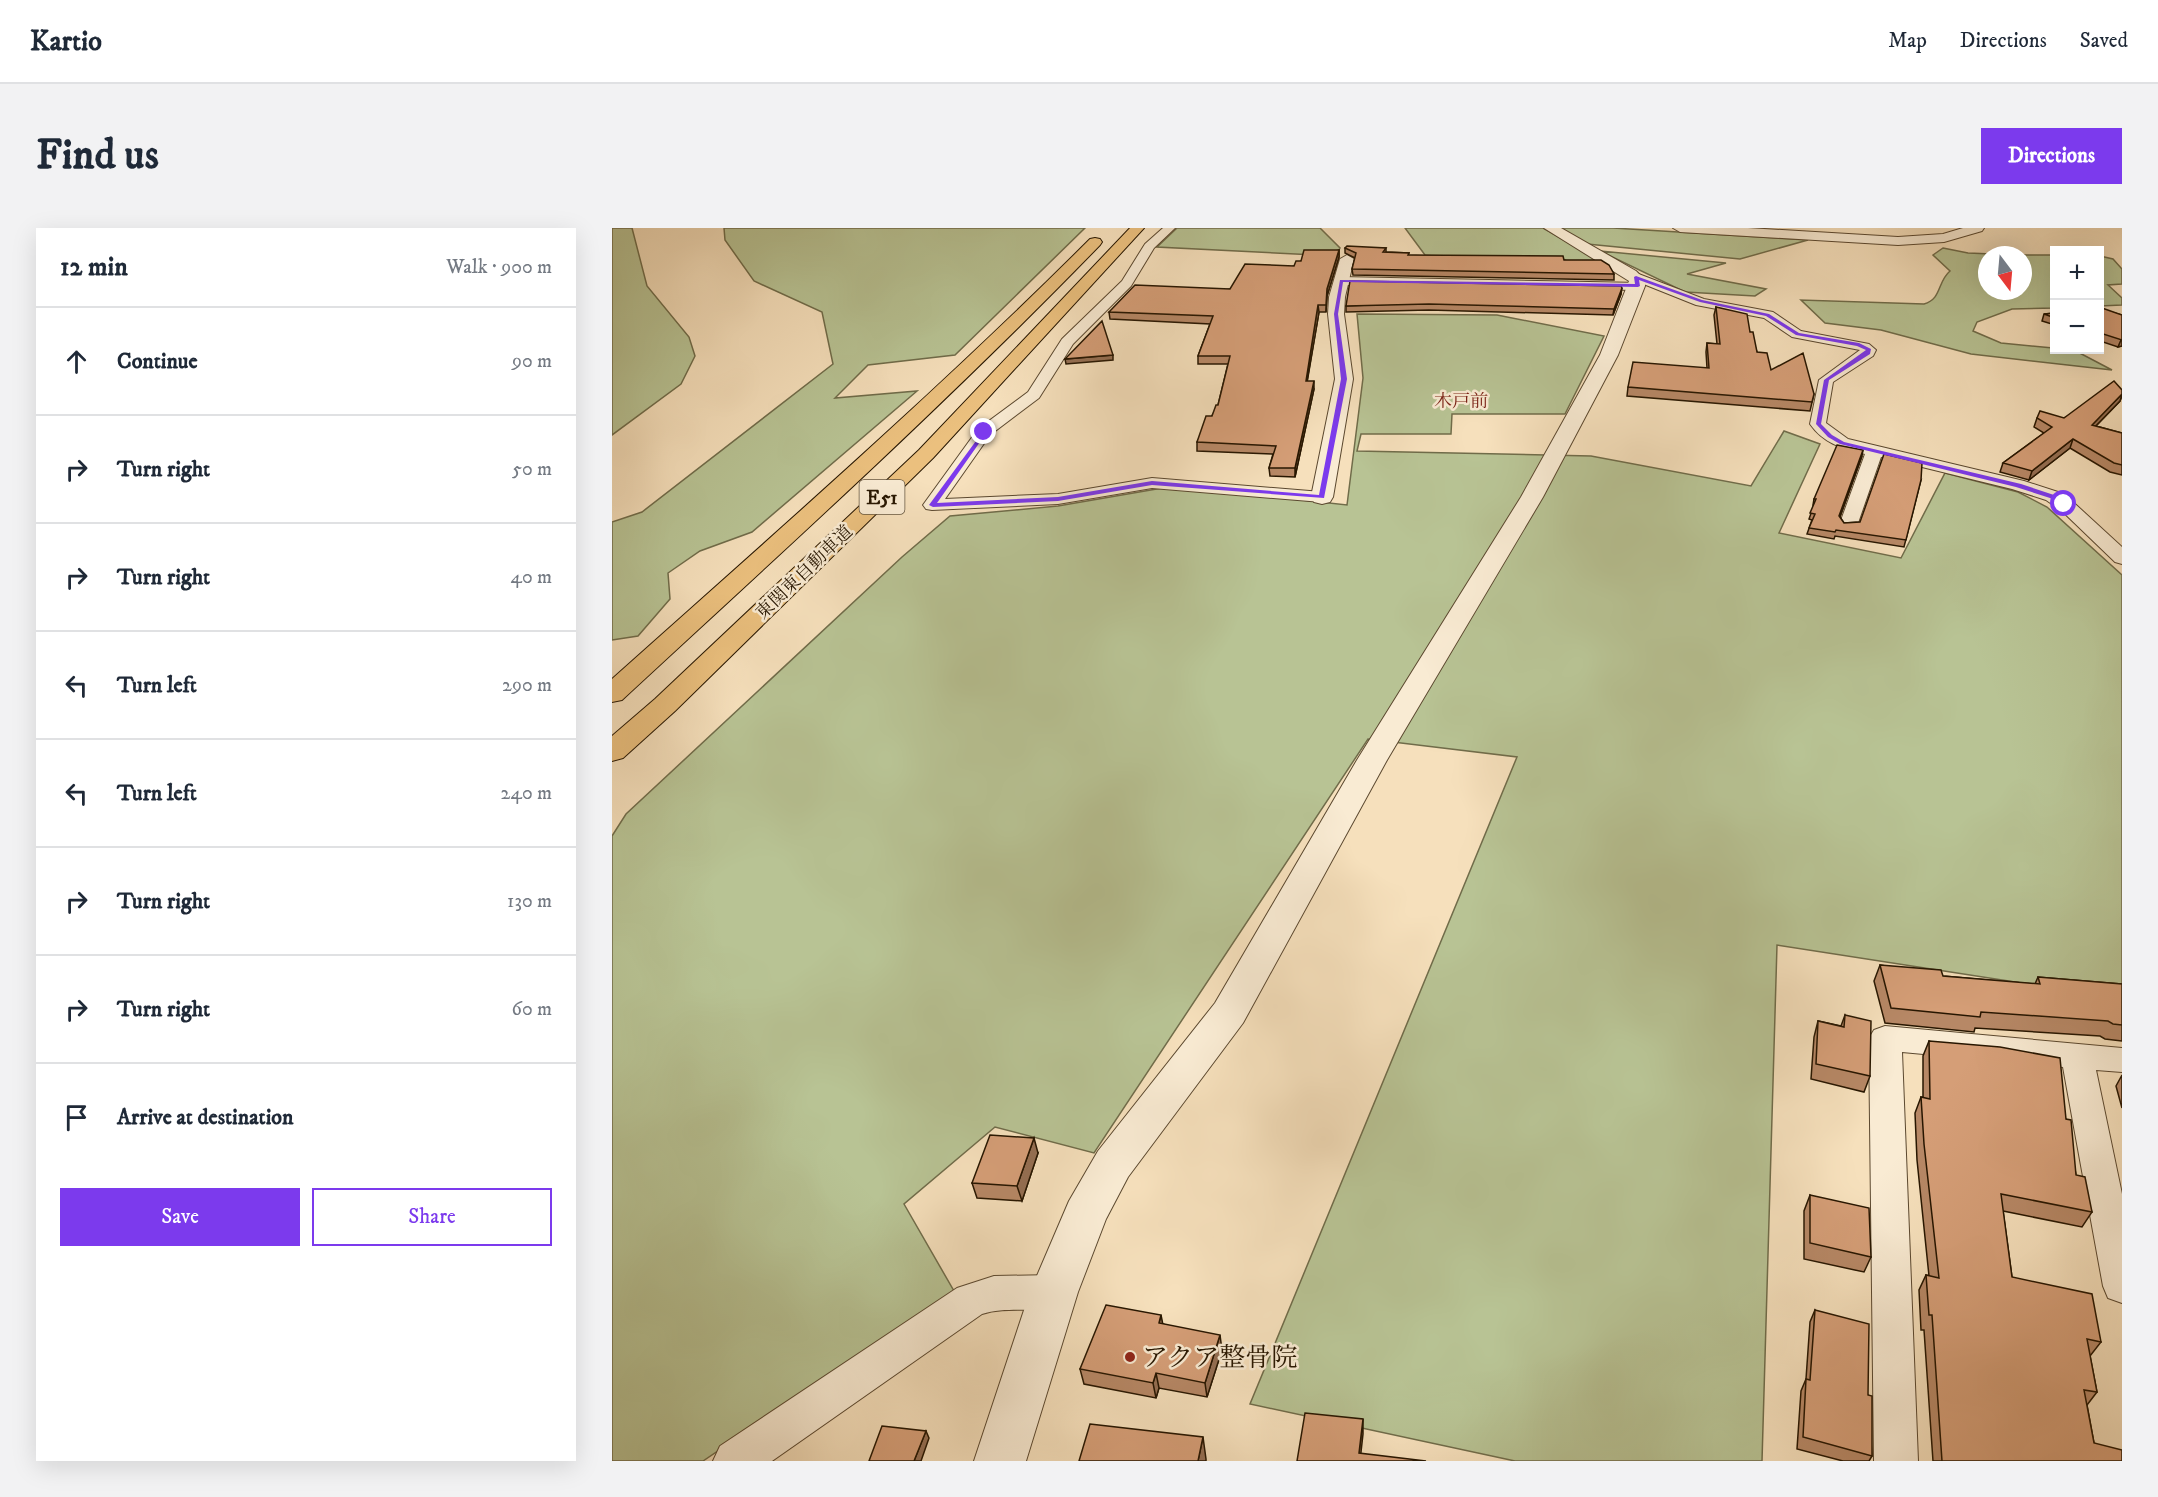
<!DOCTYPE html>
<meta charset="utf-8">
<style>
body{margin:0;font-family:"IM FELL DW Pica","Noto Serif JP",serif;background:#f2f2f3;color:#1f2937}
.controls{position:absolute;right:18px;top:18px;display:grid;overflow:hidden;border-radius:0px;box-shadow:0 6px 24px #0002}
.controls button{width:54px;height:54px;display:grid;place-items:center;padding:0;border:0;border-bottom:2px solid #e0e1e3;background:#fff;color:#1f2937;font:30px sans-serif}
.compass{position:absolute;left:1366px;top:18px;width:54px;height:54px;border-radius:50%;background:#fff;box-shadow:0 6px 24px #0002;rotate:164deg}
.stop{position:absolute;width:18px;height:18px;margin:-14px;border:4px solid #7c3aed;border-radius:50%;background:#fff}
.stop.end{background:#7c3aed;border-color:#fff;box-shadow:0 2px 6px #0008}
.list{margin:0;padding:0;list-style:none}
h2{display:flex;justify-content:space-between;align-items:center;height:78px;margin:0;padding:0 24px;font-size:26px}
h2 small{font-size:20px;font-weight:400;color:#747a83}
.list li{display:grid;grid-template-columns:39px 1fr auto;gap:18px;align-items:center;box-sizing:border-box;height:108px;padding:0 24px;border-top:2px solid #e0e1e3}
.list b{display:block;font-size:22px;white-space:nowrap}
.list em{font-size:20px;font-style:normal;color:#747a83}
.actions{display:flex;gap:12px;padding:18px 24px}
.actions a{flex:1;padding:14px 0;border:2px solid #7c3aed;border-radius:0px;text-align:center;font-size:21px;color:#7c3aed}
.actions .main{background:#7c3aed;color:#fff}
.icon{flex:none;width:33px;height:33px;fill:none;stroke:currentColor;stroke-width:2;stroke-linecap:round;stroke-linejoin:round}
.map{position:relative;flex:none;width:1510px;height:1233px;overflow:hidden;border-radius:0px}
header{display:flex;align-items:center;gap:36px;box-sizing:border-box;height:84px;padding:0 30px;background:#fff;border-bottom:2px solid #e0e1e3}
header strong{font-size:28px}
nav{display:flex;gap:33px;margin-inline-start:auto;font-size:21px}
.intro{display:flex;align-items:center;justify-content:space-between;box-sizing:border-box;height:144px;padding:0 36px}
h1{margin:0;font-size:42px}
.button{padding:15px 27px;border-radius:0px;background:#7c3aed;color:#fff;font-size:21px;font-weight:700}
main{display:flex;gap:36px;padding:0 36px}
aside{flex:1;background:#fff;border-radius:0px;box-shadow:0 6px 24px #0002}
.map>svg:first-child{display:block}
</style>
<header>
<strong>Kartio</strong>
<nav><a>Map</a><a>Directions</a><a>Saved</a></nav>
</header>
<div class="intro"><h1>Find us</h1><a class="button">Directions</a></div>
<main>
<aside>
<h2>12 min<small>Walk · 900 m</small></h2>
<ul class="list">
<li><svg class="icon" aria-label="ahead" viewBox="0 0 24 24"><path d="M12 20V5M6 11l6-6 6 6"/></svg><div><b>Continue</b></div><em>90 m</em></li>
<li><svg class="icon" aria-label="right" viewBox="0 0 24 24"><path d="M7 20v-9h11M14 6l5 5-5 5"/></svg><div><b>Turn right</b></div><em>50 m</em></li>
<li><svg class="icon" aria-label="right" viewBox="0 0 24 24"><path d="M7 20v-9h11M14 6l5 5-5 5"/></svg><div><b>Turn right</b></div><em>40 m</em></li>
<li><svg class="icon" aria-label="left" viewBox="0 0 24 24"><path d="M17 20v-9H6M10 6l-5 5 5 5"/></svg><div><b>Turn left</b></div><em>290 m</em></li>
<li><svg class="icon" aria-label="left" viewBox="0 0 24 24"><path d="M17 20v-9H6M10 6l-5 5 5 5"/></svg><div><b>Turn left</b></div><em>240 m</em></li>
<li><svg class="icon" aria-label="right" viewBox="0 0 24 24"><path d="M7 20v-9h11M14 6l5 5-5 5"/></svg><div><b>Turn right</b></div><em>130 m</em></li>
<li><svg class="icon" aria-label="right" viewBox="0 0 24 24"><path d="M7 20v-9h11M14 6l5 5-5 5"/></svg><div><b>Turn right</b></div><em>60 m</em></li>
<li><svg class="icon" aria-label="arrive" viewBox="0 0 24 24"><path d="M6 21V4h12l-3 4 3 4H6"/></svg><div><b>Arrive at destination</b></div></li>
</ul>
<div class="actions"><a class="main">Save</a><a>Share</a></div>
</aside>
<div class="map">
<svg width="1510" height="1233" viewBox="0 0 1510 1233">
<rect width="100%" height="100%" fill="#f6e0bc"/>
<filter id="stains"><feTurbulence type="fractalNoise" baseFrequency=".00333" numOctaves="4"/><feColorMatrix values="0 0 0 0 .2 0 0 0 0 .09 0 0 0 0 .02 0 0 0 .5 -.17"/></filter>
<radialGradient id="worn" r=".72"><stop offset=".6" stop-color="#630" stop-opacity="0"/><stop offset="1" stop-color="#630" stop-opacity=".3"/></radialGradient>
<path fill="#b8c394" stroke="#706c4a" stroke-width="1.5" d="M0 0H20L35 58 77 109 83 128 69 156 0 207Z
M112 0H473L343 127 256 137 223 170 305 163 140 304 88 323 56 345 58 371 26 408 0 412V294L30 284 221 136 210 84 142 53 113 12Z
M565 0H708L728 20 724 28 545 19Z
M793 0H931L990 34 813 27Z
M946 0H1001L1196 12 1128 31 975 16Z
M1331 20 1356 25 1404 27H1375V63H1411V27H1442V80L1400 81 1365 94 1361 103 1389 115 1462 122 1500 142 1359 126 1269 102 1213 95 1189 72 1312 76C1330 71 1325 54 1338 43L1321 27Z
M988 23 1114 35 1075 46 1154 61 1143 68 1073 64Z
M1488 28 1501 31 1510 41V56L1496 57 1510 70V77L1488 78Z
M745 86 885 87 992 108 953 186H840L839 206H749L745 223 979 228 1139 258 1172 203 1208 216 1167 305 1289 330 1333 245 1406 264 1435 279 1510 347V766L1416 756 1165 717 1150 1233H903L638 1176 905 529 756 511 482 925 383 899 292 976 342 1063 91 1233H0V608L14 586 290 329 338 288 446 278 562 258 735 277 751 150Z"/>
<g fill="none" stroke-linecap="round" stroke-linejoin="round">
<defs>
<path id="minor" d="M551 0H563L542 20 519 58 461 116 427 170 378 207 333 271 446 266 540 250 710 264 716 265 719 269 716 273 710 274 540 260 446 276 320 282 314 281 311 277 366 201 416 164 450 111 510 53 533 16Z
M1024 45 1092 71 1161 84 1189 103 1257 116 1264 122 1261 128 1221 154 1214 195 1236 211 1412 253 1446 264 1462 275 1510 319V336L1503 334 1450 283 1434 272 1400 261 1269 229 1246 295 1244 299H1230L1228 295 1253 226C1230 220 1212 216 1198 196L1207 152 1248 122 1180 109 1152 90 1084 77 1029 55 1031 58 1029 61 1025 62 729 57 723 53 729 49 1029 55 1018 49Z
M1273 798 1510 820V844L1484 842 1510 966V1075L1496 1070 1491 1058 1451 839 1290 824 1306 1233H1262L1257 810 1262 802Z
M442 1047 456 1052 461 1064 456 1076C428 1087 398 1077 370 1086L160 1233H101L108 1218 345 1060 382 1048Z"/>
<path id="tertiary" d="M932 0H949L1024 43 1033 52V58L1006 127 931 269 775 532 631 795 516 949 494 991 466 1064 414 1233H362L418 1064 457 973 486 923 603 775 745 532 909 269 988 127 1017 53Z
M1061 0H1136L1286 9 1331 6 1351 0H1372L1370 3 1332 14 1286 17 1068 4Z
M735 27 742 31 733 69 732 86 741 151 721 269 718 274 710 276 702 274 699 269 723 151 716 86 717 69 728 31Z"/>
<path id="motorway" d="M518 0H532L321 230 63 483 11 530 0 533V508L43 471 307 222Z
M483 10 488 11 490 14 488 17C335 175 171 323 10 472L0 474V451C161 307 325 164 478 11Z"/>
</defs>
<use href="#minor" stroke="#5b482f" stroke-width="2"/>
<use href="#tertiary" stroke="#5b482f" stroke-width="2"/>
<use href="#motorway" stroke="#271600" stroke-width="2"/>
<use href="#minor" fill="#f9ebd3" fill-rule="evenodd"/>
<use href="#tertiary" fill="#f9ebd3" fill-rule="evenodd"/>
<use href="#motorway" fill="#ebc07e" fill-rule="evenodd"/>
</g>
<path fill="#b78866" stroke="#271600" stroke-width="1.5" d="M733 20H774V24L797 25 796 27 952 32 1002 46V52L741 47 740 41 743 30 733 25Z
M727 22V29L715 68 714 84H707L695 153 702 161 683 249 658 248 657 240 661 226 585 223V214L606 177 616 136H586V128L598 96 498 91 497 84 618 61 682 38 689 33Z
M1009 66 1001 87 817 82 734 84V78Z
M1104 79 1138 104 1145 124 1159 142 1202 166 1198 183 1015 168 1016 159 1095 140 1094 124 1095 115 1105 116 1102 87Z
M1488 81 1510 87V118L1506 119 1488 113Z
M1443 85V97L1430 93 1432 86Z
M1510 162V168L1508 173 1484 198 1510 205V247L1498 244 1458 220 1417 252 1388 244 1391 235 1432 205 1422 199 1425 190H1452Z
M1250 228 1228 289 1232 295 1248 294 1309 252 1292 319 1223 308 1222 311 1195 306 1200 292 1197 291 1202 277H1201L1202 271Z
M1268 737 1331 748 1423 756 1426 749 1510 756V813L1493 811 1488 808 1363 800 1362 804 1273 795 1262 753Z
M1233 787 1258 848 1252 864 1199 851 1202 809 1206 793 1229 798Z
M1317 813 1454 891 1464 947 1480 984 1470 999 1391 983 1400 1049 1489 1114 1478 1128 1485 1164 1475 1177 1482 1215 1510 1233H1321L1312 1102H1309L1307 1062 1314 1047 1317 1048 1305 932 1303 885 1309 869 1311 870V828Z
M1510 847V880L1504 858Z
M426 925 410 973 365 970 360 955Z
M1198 967 1259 1029 1252 1044 1192 1031V983Z
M1203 1082 1256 1167 1260 1228 1257 1233H1231L1185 1221 1189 1163 1194 1151 1198 1094Z
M551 1096 610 1122 595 1169 547 1160 544 1170 472 1156 468 1141Z"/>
<path fill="#956f53" stroke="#271600" stroke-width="1.5" d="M727 22V29L715 68 714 84 715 61Z
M1010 60 1009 66 1001 87 1002 81Z
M706 77 707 84 694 161V153Z
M1509 112H1510V118L1506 119Z
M501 127V132L454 136 453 131Z
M702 153V161L683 249V240Z
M1510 166 1508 173 1476 206 1480 197Z
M1461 211 1458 220 1417 252 1420 243Z
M1251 222 1250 228 1226 294 1227 288Z
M422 910 426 925 410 973 405 958Z
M549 1087 552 1102 547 1095Z
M608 1107 610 1122 595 1169 593 1155Z
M544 1145 547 1160 544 1170 541 1155Z
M751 1191V1206L748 1233 747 1225Z
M314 1203 317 1210 309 1233H302Z
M591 1209 594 1231V1233H586Z"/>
<path fill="#d59e77" stroke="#271600" stroke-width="1.5" d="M735 18 774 20 771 24 797 25 796 27 951 28 952 32H989L997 37 1002 46 740 41 744 25 733 20Z
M692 22H727L715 61 714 77H706L694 153H702L683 240H657L664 218 585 214 594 188H600L604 177H606L618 128H586L601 88 497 84 523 57 618 61 633 36 682 38 684 33H689Z
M738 53 1009 58 1010 60 1002 81 817 76 734 78Z
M1104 79 1135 86 1138 104H1141L1145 124 1155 125 1159 142 1191 125 1202 166 1200 174 1016 159 1021 134 1097 140 1095 115 1108 116Z
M1490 80 1510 87V112L1488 105V81Z
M1443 85V90L1432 86Z
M490 93 501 127 453 131Z
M1502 153 1510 162V166L1480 197 1510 205V237L1502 235 1461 211 1420 243 1391 235 1440 199 1425 190 1428 183 1452 190Z
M1225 217 1251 222 1227 288 1232 295 1248 294 1272 226 1310 235 1309 252 1294 312 1224 302 1223 304 1197 300 1203 286 1198 285 1204 271H1202Z
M1268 737 1329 742 1331 748 1428 756 1426 749 1510 756V797L1501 796 1496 793 1369 784 1368 789 1279 780Z
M1233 787 1259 793 1258 848 1204 836 1206 793 1232 799Z
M1317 813 1388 819 1448 830 1454 891 1459 892 1464 947 1473 949 1480 984 1389 966 1400 1049 1480 1066 1489 1114 1475 1111 1485 1164 1472 1162 1482 1215 1510 1222V1233H1330L1320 1087H1317L1314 1047 1327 1050 1312 916 1309 869 1318 871Z
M378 907 422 910 405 958 360 955Z
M1198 967 1257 980 1259 1029 1198 1015Z
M494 1077 549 1087 547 1095 608 1107 593 1155 544 1145 541 1155 468 1141Z
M1203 1082 1257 1096 1256 1167 1260 1168V1228L1191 1209 1194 1151 1198 1152Z
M693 1185 751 1191 747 1225 814 1233H685Z
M478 1196 591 1209 586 1233H467Z
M270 1198 314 1203 302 1233H257Z"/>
<path fill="#7c3aed" d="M1024 48 1090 72 1157 86 1187 105 1247 115 1259 121 1258 126 1217 152 1209 196 1220 207 1232 214 1409 256 1442 267 1455 276 1449 277 1438 270 1404 259 1228 216 1216 209 1204 196 1212 152 1254 122 1245 118 1184 107 1154 88 1088 74 1027 52 1028 58 1026 59 731 54 726 86 735 151 712 270 540 257 446 273 321 279 317 277 372 202 375 204 325 275 446 269 540 253 707 267 729 151 722 86 728 52 1023 56 1022 49Z"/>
<circle fill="#8f2418" stroke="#f9ebd3" stroke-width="2" cx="518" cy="1129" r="6"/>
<g text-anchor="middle" stroke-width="5" stroke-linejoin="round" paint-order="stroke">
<g font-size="18" fill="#7a1f14" stroke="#f9ebd3">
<text x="849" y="179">木戸前</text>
</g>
<g font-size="18" fill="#271600" stroke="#f9ebd3">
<text transform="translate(192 344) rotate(-44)" y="6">東関東自動車道</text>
</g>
<rect fill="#f9ebd3" stroke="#66563f" stroke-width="1.5" x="247.5" y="252" width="45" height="34" rx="4.5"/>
<g font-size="20" font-weight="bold" fill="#271600">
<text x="270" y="276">E51</text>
</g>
<g font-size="26" fill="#271600" stroke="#f9ebd3" text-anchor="start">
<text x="530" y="1138">アクア整骨院</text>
</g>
</g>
<rect width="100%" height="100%" filter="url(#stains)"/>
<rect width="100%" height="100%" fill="url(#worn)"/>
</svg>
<div class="controls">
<button>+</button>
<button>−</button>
</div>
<svg class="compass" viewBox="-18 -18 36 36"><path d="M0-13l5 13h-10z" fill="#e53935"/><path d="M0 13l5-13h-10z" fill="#747a83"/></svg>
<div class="stop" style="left:1452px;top:276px"></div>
<div class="stop end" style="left:372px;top:204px"></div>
</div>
</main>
